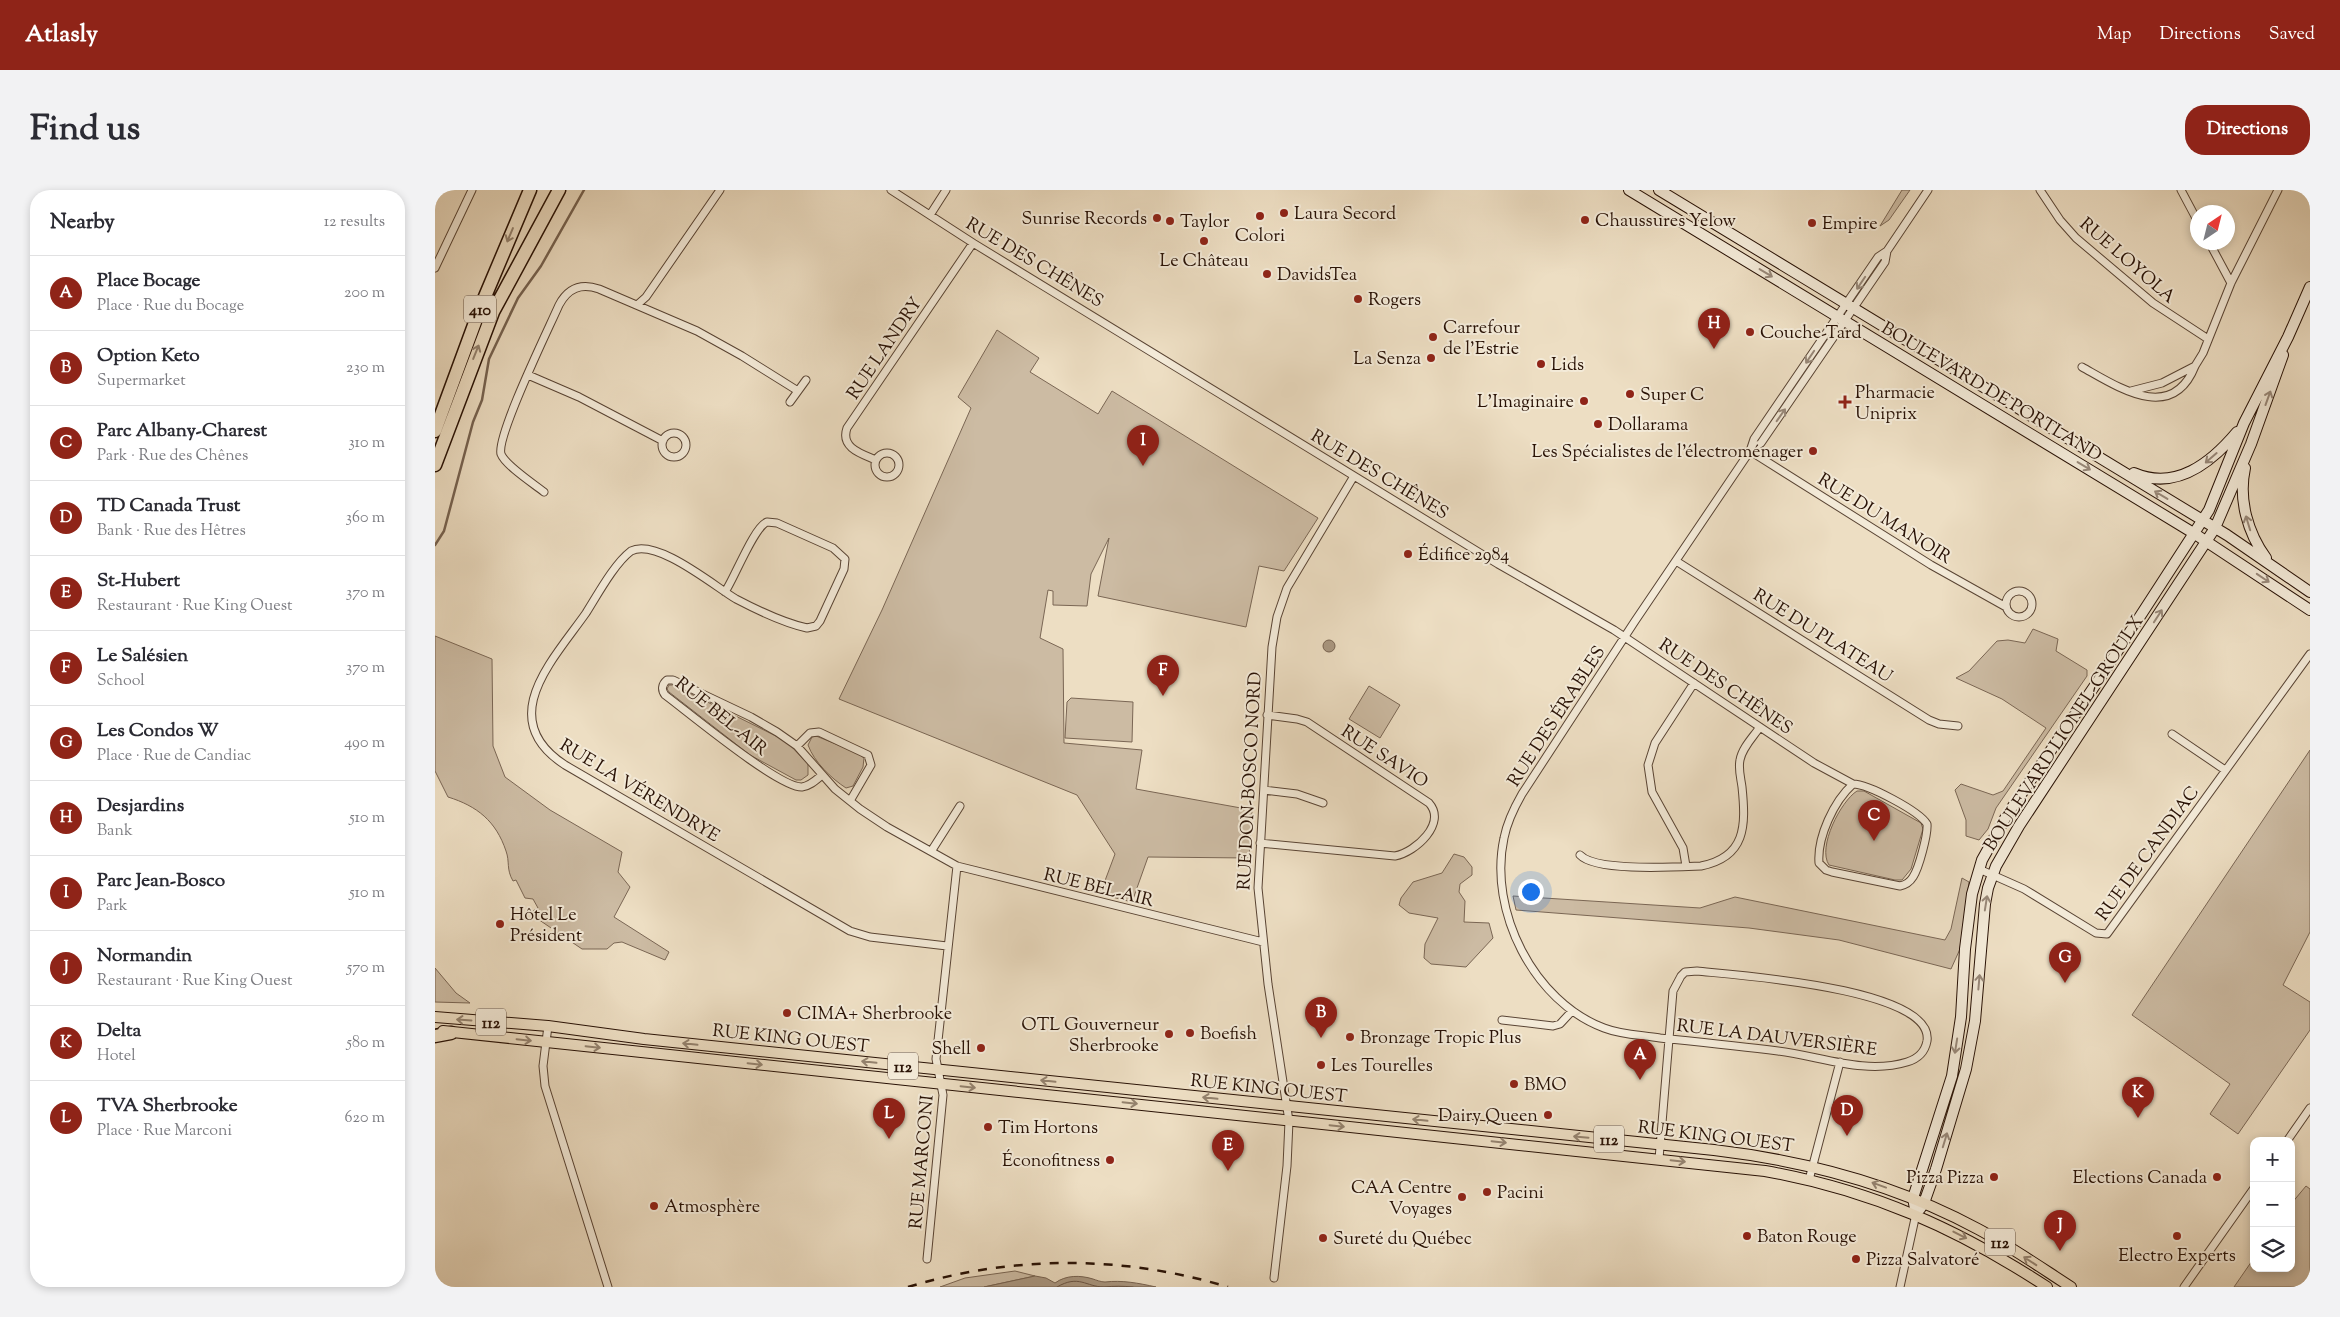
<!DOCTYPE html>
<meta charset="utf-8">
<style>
body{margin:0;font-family:"Sorts Mill Goudy",serif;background:#f2f2f3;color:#2b2b33}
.controls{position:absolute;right:15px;bottom:15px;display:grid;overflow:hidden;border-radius:10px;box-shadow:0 2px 8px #0003}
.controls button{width:45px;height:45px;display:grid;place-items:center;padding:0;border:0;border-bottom:1px solid #e1e1e2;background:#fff;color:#2b2b33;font:25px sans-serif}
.compass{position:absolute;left:1755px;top:15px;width:45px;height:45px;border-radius:50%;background:#fff;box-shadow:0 2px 8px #0003;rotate:35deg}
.you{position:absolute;left:1095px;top:701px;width:18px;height:18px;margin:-12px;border:4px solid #fff;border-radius:50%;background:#1a73e8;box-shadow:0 0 0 8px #1a73e833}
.badge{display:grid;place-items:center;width:32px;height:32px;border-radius:50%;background:#8f2418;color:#fff;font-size:16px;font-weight:700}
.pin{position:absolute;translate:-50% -41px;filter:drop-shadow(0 1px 2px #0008)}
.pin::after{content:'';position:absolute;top:26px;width:18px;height:15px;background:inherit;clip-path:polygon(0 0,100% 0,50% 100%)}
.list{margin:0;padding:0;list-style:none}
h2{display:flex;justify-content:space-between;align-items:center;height:65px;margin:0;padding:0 20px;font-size:21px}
h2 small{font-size:16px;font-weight:400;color:#7c7c81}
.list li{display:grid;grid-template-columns:32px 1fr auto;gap:15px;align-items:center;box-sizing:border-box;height:75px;padding:0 20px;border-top:1px solid #e1e1e2}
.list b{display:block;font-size:19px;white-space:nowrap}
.list p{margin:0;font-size:16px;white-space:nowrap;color:#7c7c81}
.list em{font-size:16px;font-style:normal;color:#7c7c81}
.icon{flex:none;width:28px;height:28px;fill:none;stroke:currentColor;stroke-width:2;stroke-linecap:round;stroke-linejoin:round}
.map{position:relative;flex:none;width:1875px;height:1097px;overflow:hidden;border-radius:20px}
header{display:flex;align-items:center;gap:30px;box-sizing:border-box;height:70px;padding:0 25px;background:#8f2418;color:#fff}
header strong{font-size:24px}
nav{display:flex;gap:28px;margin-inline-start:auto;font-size:18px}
.intro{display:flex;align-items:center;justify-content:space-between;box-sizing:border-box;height:120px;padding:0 30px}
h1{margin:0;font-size:35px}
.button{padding:12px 22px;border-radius:20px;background:#8f2418;color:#fff;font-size:18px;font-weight:700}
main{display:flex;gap:30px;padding:0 30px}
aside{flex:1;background:#fff;border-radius:20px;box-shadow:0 2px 8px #0003}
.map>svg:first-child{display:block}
</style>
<header>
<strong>Atlasly</strong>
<nav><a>Map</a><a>Directions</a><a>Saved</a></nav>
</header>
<div class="intro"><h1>Find us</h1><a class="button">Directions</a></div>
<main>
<aside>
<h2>Nearby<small>12 results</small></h2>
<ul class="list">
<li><span class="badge">A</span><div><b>Place Bocage</b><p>Place · Rue du Bocage</p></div><em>200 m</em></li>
<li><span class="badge">B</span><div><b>Option Keto</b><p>Supermarket</p></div><em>230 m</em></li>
<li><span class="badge">C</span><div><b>Parc Albany-Charest</b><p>Park · Rue des Chênes</p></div><em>310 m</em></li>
<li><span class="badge">D</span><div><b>TD Canada Trust</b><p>Bank · Rue des Hêtres</p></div><em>360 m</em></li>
<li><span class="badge">E</span><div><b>St-Hubert</b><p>Restaurant · Rue King Ouest</p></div><em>370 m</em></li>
<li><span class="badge">F</span><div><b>Le Salésien</b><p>School</p></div><em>370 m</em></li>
<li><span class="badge">G</span><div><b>Les Condos W</b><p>Place · Rue de Candiac</p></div><em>490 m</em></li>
<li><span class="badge">H</span><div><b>Desjardins</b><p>Bank</p></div><em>510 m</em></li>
<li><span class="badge">I</span><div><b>Parc Jean-Bosco</b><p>Park</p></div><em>510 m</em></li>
<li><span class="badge">J</span><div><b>Normandin</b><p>Restaurant · Rue King Ouest</p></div><em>570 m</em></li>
<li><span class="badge">K</span><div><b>Delta</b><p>Hotel</p></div><em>580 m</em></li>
<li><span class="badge">L</span><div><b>TVA Sherbrooke</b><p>Place · Rue Marconi</p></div><em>620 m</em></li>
</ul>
</aside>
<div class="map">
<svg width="1875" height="1097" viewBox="0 0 1875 1097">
<rect width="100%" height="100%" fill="#eddec3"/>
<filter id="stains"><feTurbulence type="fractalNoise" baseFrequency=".004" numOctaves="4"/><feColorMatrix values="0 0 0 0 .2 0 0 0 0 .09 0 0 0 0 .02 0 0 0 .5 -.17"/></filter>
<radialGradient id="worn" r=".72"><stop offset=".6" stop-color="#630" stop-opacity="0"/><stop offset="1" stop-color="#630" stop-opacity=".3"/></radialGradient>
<path fill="#ccbba3" stroke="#7a6654" d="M1467 0H1475L1454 30 1445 36Z
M562 140 604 168 595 182 663 224 677 201 883 328 849 381 824 376 811 437 663 406 674 348 656 384 652 416 618 415V401L613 400 605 448 628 459 629 553 707 560 701 599 817 620 814 668 713 667 697 712 665 704 680 664 642 605 404 509 447 420 536 218 523 207Z
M1598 439 1623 449 1621 461 1652 480V486L1561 618 1553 639 1544 650 1531 646V630L1520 600 1526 594 1558 605 1568 601 1611 538 1567 509 1521 488 1534 481 1562 451 1573 450 1590 453Z
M0 446 57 469 58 556 70 587 115 620 187 662 183 682 195 697 179 727 234 762 230 770 187 752 179 753 172 759H147L94 723 103 718 98 709 90 708 81 690 78 691C71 679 75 672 71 661 61 631 42 616 13 607L0 581Z
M234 495H238L343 547 355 555 373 574V585L366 590H361L315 565 234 502 232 499Z
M934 496 965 515 945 548 914 529Z
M636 508 698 512 697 552 630 548 632 512Z
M381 546 421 562 429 568 428 577 418 596 411 598C397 589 379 572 373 555L377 547Z
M1875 560V742L1848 795 1875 812V840L1803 944 1775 924 1795 894 1697 825Z
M1422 601H1429L1486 633 1488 639 1476 679 1467 690H1460L1394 675C1382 657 1406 611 1422 601Z
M1019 664 1029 667 1037 677V685L1025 694 1024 702 1030 711 1029 732 1054 733 1058 748 1031 777 996 774 989 768 990 754 1003 728 974 723 964 715 966 708 978 692 1007 683Z
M1527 688 1534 692 1525 759 1516 779 1404 750 1314 738 1081 720 1078 706 1265 718 1300 707 1510 750 1516 739Z
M0 778 21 803 35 813 0 812Z
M1871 996 1875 999V1097H1799L1819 1068V1078H1856V1014Z
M580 1081 600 1086 549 1097H505L530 1088Z"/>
<path fill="#aa9882" stroke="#766250" d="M888 456a6 6 0 1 1 12 0a6 6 0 1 1-12 0Z
M600 1086 611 1088 620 1093C631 1085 645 1085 658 1089 661 1090 666 1092 670 1092 687 1090 703 1093 721 1097H549Z"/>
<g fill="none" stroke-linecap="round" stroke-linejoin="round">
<path stroke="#695444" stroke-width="1" d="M622 1097C644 1084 651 1097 669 1097 679 1096 688 1096 698 1097"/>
<path stroke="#766250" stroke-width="2.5" d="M0 355 9 341 38 232 47 210 54 169 83 108 106 76 149 0"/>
<defs>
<path id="street" d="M456 0 538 53 1063 374 1179 440 1379 573 1418 594C1399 611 1382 647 1384 673L1391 680 1397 682 1465 696C1470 695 1475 692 1478 687 1484 678 1493 644 1492 634 1484 621 1433 594 1418 594
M1605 0 1625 30 1641 48 1718 113 1773 149
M1746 0 1762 30
M495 25 511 0
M1774 52 1796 93
M0 78 37 0
M202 115 211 107 285 0
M1760 176 1768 163 1796 93 1843 0
M1647 177C1683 197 1737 234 1760 176L1727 193 1696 201
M93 185 144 207 228 251
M355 212 371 190
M227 255a12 12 0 1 1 24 0a12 12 0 1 1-24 0Z
M1315 261 1496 375 1571 417
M1315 261 1326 253 1450 72 1452 61
M440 275a12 12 0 1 1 24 0a12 12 0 1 1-24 0Z
M441 270C427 264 405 258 412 238L538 53
M109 302C99 294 70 275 66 264 61 246 114 138 124 115 133 98 146 93 164 99L262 141 307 166 363 201
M1241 371 1494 530 1504 534 1523 536
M1571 414a13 13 0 1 1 26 0a13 13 0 1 1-26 0Z
M290 402C300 387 319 337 332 332L342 333 398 358 410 369 409 379 385 431 381 436 372 438C349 433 322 420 301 409 279 396 222 348 196 361 179 374 163 404 151 423 118 470 59 529 130 575L415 741 435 747 512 756
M1737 544 1790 580
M362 556 375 543 384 542 433 565 436 575 415 611
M387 585C381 590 375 596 367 597 344 598 253 522 230 505 226 500 227 494 232 490H238L316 527 342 542 362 556 400 599 425 619 452 637 522 676 828 752
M829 600 862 604 888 613
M825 653 960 666C981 662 1012 633 994 613L872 532 862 529 832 525
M497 660 525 616
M1145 665C1161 682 1241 677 1266 676 1311 667 1311 636 1307 597 1306 589 1303 579 1305 570 1307 558 1318 547 1325 537
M1251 676 1248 658 1217 602 1213 575 1220 553 1259 493
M1544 679 1589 699 1661 743 1672 744 1875 464
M1067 830 1118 836 1125 834 1137 821
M113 836 108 876 110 896 173 1097
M1852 951 1875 918
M1224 969 1238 801 1246 786 1250 782 1262 781C1299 785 1500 798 1492 851 1490 862 1482 869 1472 872 1430 885 1385 866 1343 861 1304 856 1264 852 1225 848 1207 845 1187 845 1169 838 1099 812 1053 721 1069 648 1072 632 1079 618 1087 604L1200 431 1315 261 1319 249 1443 67 1452 61 1493 0
M1374 990 1405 872
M492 1069 508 905 501 869 522 676
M839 1088 852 976 854 931 833 794 823 698 837 457 842 427 852 398 919 286
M1465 1097 1481 1024
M1749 1097 1819 998"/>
<path id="secondary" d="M1194 0 1760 344 1875 420
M1224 0 1792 345 1875 402
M1810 278C1803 310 1813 343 1831 368
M1699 283C1741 301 1776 273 1802 242
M1485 1019 1489 1013 1501 979 1531 879 1540 831 1550 714 1553 698 1561 676 1584 636 1780 338 1816 254 1848 165
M1481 1024 1478 1008 1517 886 1526 827 1530 759 1537 704 1547 670 1572 625 1667 485 1774 320 1809 233 1853 147 1875 97"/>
<path id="primary" d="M0 827 113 836 209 849 1279 960C1372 971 1460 994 1543 1039 1575 1056 1605 1077 1636 1097
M8 841 1330 981C1436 1000 1522 1038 1612 1097"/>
<path id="highway" d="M0 241 46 116 95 0
M0 275 58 122 124 0
M0 846 16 843"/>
</defs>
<use href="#street" stroke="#594434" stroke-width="9"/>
<use href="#secondary" stroke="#281105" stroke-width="12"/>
<use href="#primary" stroke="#281105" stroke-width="12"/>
<use href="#highway" stroke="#281105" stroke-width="15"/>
<use href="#street" stroke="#f3ead8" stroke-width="7"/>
<use href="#secondary" stroke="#f3ead8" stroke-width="10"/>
<use href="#primary" stroke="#eddec3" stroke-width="10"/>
<use href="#highway" stroke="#eddec3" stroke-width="12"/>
<path stroke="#281105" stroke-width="2.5" stroke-dasharray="9 9" stroke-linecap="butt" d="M473 1097C578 1065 688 1065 793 1097"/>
</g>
<defs><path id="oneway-shaft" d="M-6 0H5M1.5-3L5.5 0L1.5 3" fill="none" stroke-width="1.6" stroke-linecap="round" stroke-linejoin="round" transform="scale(1.25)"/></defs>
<g stroke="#94826e">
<use href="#oneway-shaft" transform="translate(75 45) rotate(113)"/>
<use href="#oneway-shaft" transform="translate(41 162) rotate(-68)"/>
<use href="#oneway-shaft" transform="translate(29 830) rotate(-176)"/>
<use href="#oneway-shaft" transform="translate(89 850) rotate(6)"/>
<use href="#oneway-shaft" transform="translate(255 854) rotate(-174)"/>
<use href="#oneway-shaft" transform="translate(158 857) rotate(6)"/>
<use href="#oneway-shaft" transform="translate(434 872) rotate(-174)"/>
<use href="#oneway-shaft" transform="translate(320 874) rotate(6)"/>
<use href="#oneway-shaft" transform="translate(613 891) rotate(-174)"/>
<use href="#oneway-shaft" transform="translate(533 897) rotate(6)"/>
<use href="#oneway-shaft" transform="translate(775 908) rotate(-174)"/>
<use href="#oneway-shaft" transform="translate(695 913) rotate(6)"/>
<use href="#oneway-shaft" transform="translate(985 930) rotate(-174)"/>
<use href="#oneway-shaft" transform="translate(902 936) rotate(6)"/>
<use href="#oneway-shaft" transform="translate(1146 947) rotate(-175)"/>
<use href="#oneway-shaft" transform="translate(1064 952) rotate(6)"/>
<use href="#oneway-shaft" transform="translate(1243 971) rotate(6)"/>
<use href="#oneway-shaft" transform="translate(1444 995) rotate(-160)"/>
<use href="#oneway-shaft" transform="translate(1525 1045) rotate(27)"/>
<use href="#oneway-shaft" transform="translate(1595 1071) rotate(-147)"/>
</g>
<g stroke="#988879">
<use href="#oneway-shaft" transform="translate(1331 83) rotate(31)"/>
<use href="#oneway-shaft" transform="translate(1426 93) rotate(124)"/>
<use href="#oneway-shaft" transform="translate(1375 167) rotate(124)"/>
<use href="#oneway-shaft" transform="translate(1833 208) rotate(-70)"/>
<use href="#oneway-shaft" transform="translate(1346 225) rotate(-55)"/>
<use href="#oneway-shaft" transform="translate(1776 268) rotate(139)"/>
<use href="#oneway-shaft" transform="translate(1649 276) rotate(31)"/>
<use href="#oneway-shaft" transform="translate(1726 305) rotate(-149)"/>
<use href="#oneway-shaft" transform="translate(1813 333) rotate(-107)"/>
<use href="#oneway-shaft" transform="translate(1828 388) rotate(34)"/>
<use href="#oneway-shaft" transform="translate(1723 426) rotate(-57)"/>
<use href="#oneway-shaft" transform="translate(1551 713) rotate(-81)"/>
<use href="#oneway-shaft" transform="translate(1544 792) rotate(-85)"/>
<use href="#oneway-shaft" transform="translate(1521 856) rotate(99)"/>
<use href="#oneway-shaft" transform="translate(1510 950) rotate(-73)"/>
</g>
<g fill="#8f2418" stroke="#f3ead8" stroke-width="2">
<circle cx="849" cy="23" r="5"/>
<circle cx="825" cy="26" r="5"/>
<circle cx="722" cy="28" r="5"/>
<circle cx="1150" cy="30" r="5"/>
<circle cx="735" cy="31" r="5"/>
<circle cx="1377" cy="33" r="5"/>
<circle cx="769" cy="51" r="5"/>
<circle cx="832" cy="84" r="5"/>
<circle cx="923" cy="109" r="5"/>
<circle cx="1315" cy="142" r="5"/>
<circle cx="998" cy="147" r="5"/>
<circle cx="996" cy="168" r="5"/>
<circle cx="1106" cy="174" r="5"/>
<circle cx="1195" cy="204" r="5"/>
<circle cx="1149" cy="211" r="5"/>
<path d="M1407.5 204.5h5v5h5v5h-5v5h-5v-5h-5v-5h5z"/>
<circle cx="1163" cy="234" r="5"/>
<circle cx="1378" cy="261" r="5"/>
<circle cx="973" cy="364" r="5"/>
<circle cx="65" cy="734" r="5"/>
<circle cx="352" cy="823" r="5"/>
<circle cx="755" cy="843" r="5"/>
<circle cx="734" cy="844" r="5"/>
<circle cx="915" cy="847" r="5"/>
<circle cx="546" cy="858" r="5"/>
<circle cx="886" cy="875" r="5"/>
<circle cx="1079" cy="894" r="5"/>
<circle cx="1113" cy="925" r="5"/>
<circle cx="553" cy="937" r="5"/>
<circle cx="675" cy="970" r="5"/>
<circle cx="1559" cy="987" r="5"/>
<circle cx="1782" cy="987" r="5"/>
<circle cx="1052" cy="1002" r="5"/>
<circle cx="1027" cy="1007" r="5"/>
<circle cx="219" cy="1016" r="5"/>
<circle cx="1312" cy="1046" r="5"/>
<circle cx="1742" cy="1046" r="5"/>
<circle cx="888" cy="1048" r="5"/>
<circle cx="1421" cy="1069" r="5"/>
</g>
<g text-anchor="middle" stroke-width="4" stroke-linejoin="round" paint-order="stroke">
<g fill="#f3ead8" stroke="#655244" stroke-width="1">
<rect x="29" y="105.5" width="32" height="27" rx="4"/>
<rect x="41" y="818.5" width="30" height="27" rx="4"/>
<rect x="453" y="862.5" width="30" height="27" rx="4"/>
<rect x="1159" y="935.5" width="30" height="27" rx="4"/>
<rect x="1550" y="1038.5" width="30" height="27" rx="4"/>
</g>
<g font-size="16" font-weight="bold" fill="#281105">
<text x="45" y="125">410</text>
<text x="56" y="838">112</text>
<text x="468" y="882">112</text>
<text x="1174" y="955">112</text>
<text x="1565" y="1058">112</text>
</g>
<g font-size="18" fill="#281105" stroke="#f3ead8" text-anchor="start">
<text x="859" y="29">Laura Secord</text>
<text x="712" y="34" text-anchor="end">Sunrise Records</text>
<text x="1160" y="36">Chaussures Yelow</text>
<text x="745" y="37">Taylor</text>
<text x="1387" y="39">Empire</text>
<text x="825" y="51" text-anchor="middle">Colori</text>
<text x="769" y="76" text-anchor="middle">Le Château</text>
<text x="842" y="90">DavidsTea</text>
<text x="933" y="115">Rogers</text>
<text x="1008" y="143">Carrefour<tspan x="1008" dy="21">de l'Estrie</tspan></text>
<text x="1325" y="148">Couche-Tard</text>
<text x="986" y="174" text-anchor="end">La Senza</text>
<text x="1116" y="180">Lids</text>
<text x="1420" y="208">Pharmacie<tspan x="1420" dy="21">Uniprix</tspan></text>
<text x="1205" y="210">Super C</text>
<text x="1139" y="217" text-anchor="end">L'Imaginaire</text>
<text x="1173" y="240">Dollarama</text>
<text x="1368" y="267" text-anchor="end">Les Spécialistes de l’électroménager</text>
<text x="983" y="370">Édifice 2984</text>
<text x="75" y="730">Hôtel Le<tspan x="75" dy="21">Président</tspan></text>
<text x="362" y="829">CIMA+ Sherbrooke</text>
<text x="724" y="840" text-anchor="end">OTL Gouverneur<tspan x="724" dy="21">Sherbrooke</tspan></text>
<text x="765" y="849">Boefish</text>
<text x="925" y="853">Bronzage Tropic Plus</text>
<text x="536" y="864" text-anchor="end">Shell</text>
<text x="896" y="881">Les Tourelles</text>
<text x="1089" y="900">BMO</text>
<text x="1103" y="931" text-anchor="end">Dairy Queen</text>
<text x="563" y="943">Tim Hortons</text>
<text x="665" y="976" text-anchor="end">Éconofitness</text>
<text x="1549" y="993" text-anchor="end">Pizza Pizza</text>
<text x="1772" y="993" text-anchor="end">Elections Canada</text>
<text x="1017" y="1003" text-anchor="end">CAA Centre<tspan x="1017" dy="21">Voyages</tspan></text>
<text x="1062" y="1008">Pacini</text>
<text x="229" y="1022">Atmosphère</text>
<text x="1322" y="1052">Baton Rouge</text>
<text x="898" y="1054">Sureté du Québec</text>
<text x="1742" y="1071" text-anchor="middle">Electro Experts</text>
<text x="1431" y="1075">Pizza Salvatoré</text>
</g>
<g font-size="18" fill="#281105" stroke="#f3ead8">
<text transform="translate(1693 70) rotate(41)" y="6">RUE LOYOLA</text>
<text transform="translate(600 72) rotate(31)" y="6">RUE DES CHÊNES</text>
<text transform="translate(449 158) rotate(-56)" y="6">RUE LANDRY</text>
<text transform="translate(1557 201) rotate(31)" y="6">BOULEVARD DE PORTLAND</text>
<text transform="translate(945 284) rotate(31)" y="6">RUE DES CHÊNES</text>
<text transform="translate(1450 328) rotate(32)" y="6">RUE DU MANOIR</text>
<text transform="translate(1388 445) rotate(32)" y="6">RUE DU PLATEAU</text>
<text transform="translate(1291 496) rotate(34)" y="6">RUE DES CHÊNES</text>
<text transform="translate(287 526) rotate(39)" y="6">RUE BEL-AIR</text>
<text transform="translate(1121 526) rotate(-57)" y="6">RUE DES ÉRABLES</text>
<text transform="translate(1628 543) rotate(-57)" y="6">BOULEVARD LIONEL-GROULX</text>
<text transform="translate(950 566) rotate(33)" y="6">RUE SAVIO</text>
<text transform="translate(814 591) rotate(-87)" y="6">RUE DON-BOSCO NORD</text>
<text transform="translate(205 600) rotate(31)" y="6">RUE LA VÉRENDRYE</text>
<text transform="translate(1712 663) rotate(-54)" y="6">RUE DE CANDIAC</text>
<text transform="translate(664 697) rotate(14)" y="6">RUE BEL-AIR</text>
<text transform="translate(1342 847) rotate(7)" y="6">RUE LA DAUVERSIÈRE</text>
<text transform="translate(356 848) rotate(6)" y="6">RUE KING OUEST</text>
<text transform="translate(834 898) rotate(6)" y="6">RUE KING OUEST</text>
<text transform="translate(1281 946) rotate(7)" y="6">RUE KING OUEST</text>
<text transform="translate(486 972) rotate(-85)" y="6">RUE MARCONI</text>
</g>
</g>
<rect width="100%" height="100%" filter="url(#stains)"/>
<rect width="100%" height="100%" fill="url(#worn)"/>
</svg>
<div class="controls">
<button>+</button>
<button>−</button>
<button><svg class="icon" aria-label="layers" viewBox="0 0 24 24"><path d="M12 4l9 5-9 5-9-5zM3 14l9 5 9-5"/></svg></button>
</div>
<svg class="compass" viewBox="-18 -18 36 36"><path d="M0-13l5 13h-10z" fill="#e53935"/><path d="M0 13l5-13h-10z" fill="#7c7c81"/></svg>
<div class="you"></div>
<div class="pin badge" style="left:1205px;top:890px">A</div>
<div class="pin badge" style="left:886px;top:848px">B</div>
<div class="pin badge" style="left:1439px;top:651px">C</div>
<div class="pin badge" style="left:1412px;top:946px">D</div>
<div class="pin badge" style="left:793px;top:981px">E</div>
<div class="pin badge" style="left:728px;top:506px">F</div>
<div class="pin badge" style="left:1630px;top:793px">G</div>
<div class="pin badge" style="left:1279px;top:159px">H</div>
<div class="pin badge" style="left:708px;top:276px">I</div>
<div class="pin badge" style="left:1625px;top:1061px">J</div>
<div class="pin badge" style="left:1703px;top:928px">K</div>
<div class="pin badge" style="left:454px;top:949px">L</div>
</div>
</main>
